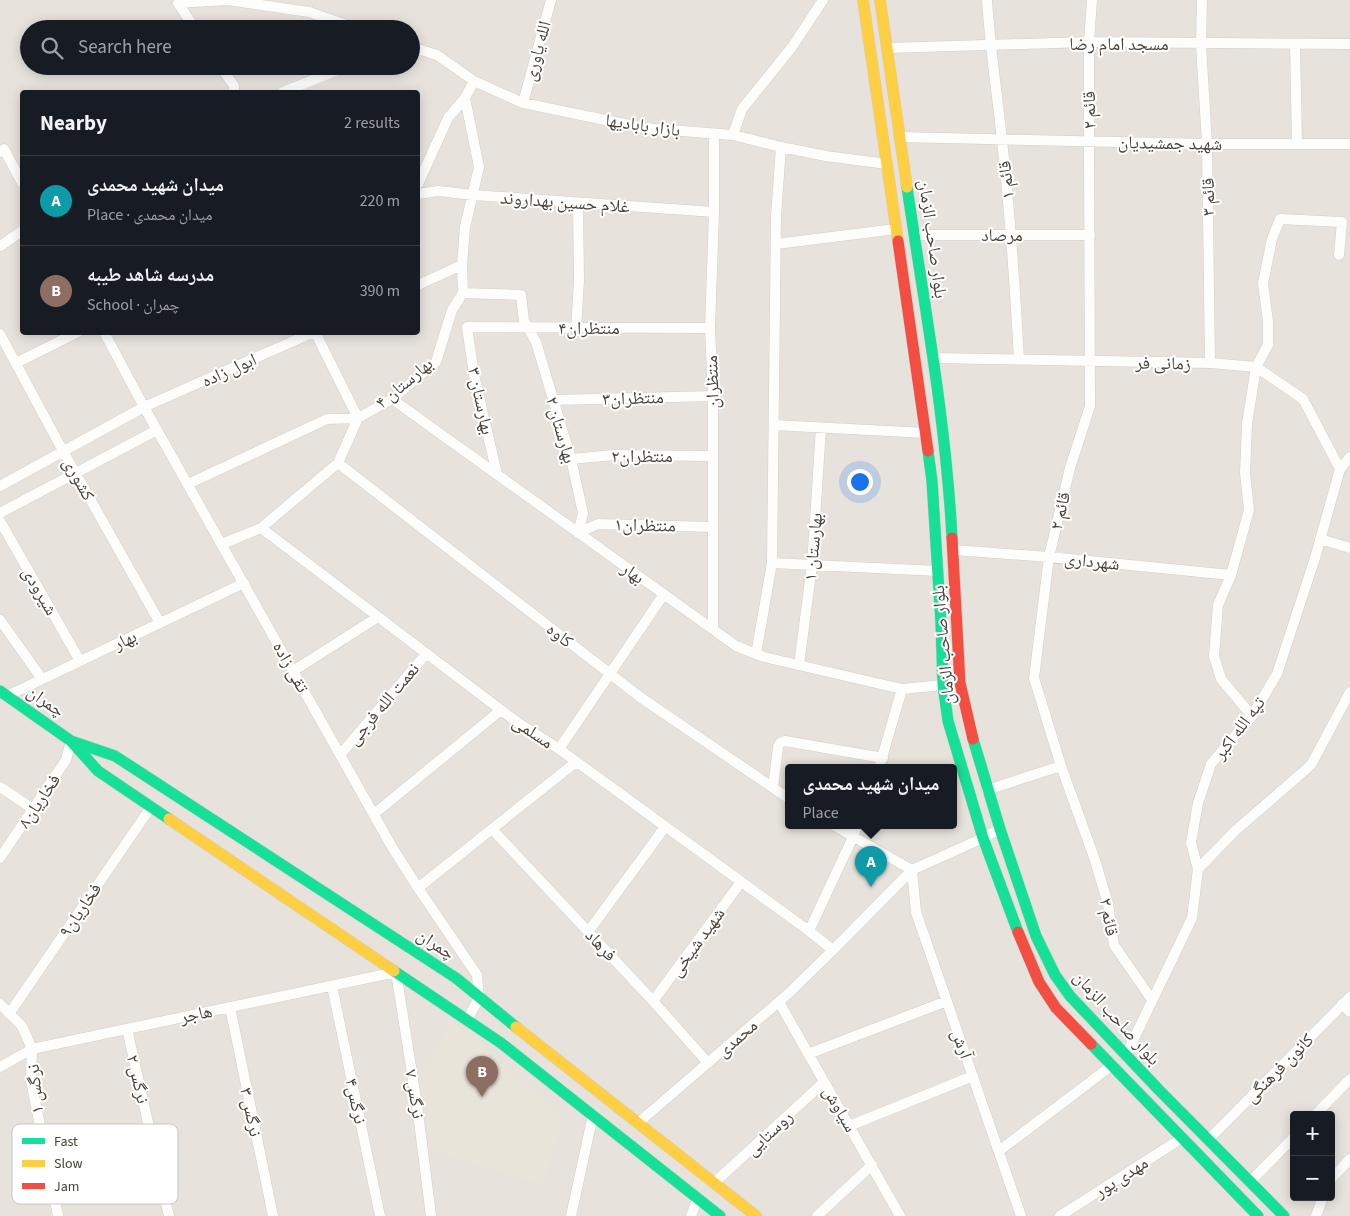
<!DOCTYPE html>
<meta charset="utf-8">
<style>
body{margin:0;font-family:"Source Sans 3","Noto Naskh Arabic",sans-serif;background:#20242c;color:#f1f3f6}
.controls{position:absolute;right:15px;bottom:15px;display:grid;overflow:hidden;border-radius:5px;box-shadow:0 2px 12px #0003}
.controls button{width:45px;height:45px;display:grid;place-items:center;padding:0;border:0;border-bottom:1px solid #363941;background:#171b24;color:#f1f3f6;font:25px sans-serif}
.you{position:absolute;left:859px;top:481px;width:18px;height:18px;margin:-12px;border:4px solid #fff;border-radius:50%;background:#1a73e8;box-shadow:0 0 0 8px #1a73e833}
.badge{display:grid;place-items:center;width:32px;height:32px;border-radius:50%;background:#858078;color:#fff;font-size:16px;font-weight:700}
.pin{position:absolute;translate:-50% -41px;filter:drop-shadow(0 1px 2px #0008)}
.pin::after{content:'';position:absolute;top:26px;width:18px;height:15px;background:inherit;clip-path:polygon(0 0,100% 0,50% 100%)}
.popup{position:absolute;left:785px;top:764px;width:172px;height:65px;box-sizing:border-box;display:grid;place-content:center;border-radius:5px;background:#171b24;filter:drop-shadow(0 1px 4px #0005);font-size:16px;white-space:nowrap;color:#9ea1a6}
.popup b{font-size:19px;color:#f1f3f6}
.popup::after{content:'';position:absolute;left:50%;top:100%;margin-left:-10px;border:10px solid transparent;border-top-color:#171b24}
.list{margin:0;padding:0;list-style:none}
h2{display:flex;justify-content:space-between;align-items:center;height:65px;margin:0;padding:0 20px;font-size:21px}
h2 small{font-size:16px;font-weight:400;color:#9ea1a6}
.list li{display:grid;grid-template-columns:32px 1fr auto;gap:15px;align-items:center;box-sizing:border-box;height:90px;padding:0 20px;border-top:1px solid #363941}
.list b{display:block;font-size:19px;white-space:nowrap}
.list p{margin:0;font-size:16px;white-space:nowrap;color:#9ea1a6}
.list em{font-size:16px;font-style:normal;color:#9ea1a6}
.icon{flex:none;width:28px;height:28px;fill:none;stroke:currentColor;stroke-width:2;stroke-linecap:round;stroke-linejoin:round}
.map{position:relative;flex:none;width:1350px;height:1216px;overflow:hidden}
.search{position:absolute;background:#171b24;box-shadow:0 2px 12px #0003;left:20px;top:20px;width:400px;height:55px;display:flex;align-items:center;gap:12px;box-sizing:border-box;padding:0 18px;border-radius:28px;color:#9ea1a6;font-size:19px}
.panel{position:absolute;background:#171b24;box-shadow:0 2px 12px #0003;left:20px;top:90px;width:400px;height:245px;border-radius:5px}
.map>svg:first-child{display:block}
</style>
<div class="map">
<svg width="1350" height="1216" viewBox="0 0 1350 1216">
<rect width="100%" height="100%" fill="#f3f1ee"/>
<path fill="#e7e3dc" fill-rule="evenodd" d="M0 0H1350V1216H0ZM29 29H411V66H29ZM22 92H418V332H22ZM788 768H954V826H788ZM1294 1115H1331V1197H1294Z"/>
<path fill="#e9e4da" d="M451 1021 563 1118 543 1184 430 1150 422 1077Z"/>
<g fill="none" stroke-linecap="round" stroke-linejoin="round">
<defs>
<path id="street" d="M987 0C990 47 997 93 1002 140 1010 213 1015 286 1019 360
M1092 0 1089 42V142L1090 406 1070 468 1049 557 1034 678 1061 766 1095 860 1108 904 1114 945 1152 1000
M1202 0 1201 44 1207 144 1210 363
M178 3 227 0 309 12 358 29
M178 3 195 29
M1295 44 1297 144
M411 47 437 55 474 81 523 103 644 128 733 135 781 147 826 156 887 164
M887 48 1089 42 1350 44
M220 66 234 86V92
M283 92 348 66
M523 103 551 0
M733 135 742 109 792 47 823 0
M900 137 1207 144H1350
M0 152 4 149 22 183
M418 184 448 118 465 98 474 81
M418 194 438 191 473 195 714 212
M914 235H1090
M776 244 896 229
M0 246 22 231
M418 285 462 265
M463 293 521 295 524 321 536 342 571 459 583 513 578 533
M576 329 579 280 578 203
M104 332 144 407 392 847 418 888 477 975 479 998 467 1020
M315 332 358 418
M0 334 63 451 160 623
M933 358 1210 363 1256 367 1303 399 1340 469
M16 363 78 332
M392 399 736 646 764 657 902 689
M553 400 713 396
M774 425 926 433
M571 459 614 455 713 456
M338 463 640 697 788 798
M497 474 474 375 467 327 710 328
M188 484 327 419 358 418
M0 486 144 407 314 332
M0 513 157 430
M0 521 80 661
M261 528 517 722 559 749 809 931
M578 533 598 524 713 527
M1320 539 1350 548
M222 544 261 528 338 463 358 418 392 399 436 362 452 310 463 293 462 265 465 227 479 167 465 98
M954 550 1049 557 1231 575
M772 563 938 571
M0 620 42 679
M713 629V396L710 328 714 212V134
M756 654 772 563 776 216 781 147
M799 665 812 565 821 428
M293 671 378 617
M7 696 244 583
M1252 716 1221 679 1214 656 1218 605 1231 575 1249 510 1245 473 1247 424 1256 367 1268 345V322L1263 283 1272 239 1280 219 1342 222 1339 255
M559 749 664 594
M340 755 426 654
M879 768 902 689 943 685
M0 787 33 809
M773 788 778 747 780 743 785 741 883 758
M987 790 1061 766
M374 814 501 710
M835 826 912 870 833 950 809 931 853 837 857 826
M492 829 653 1001 708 1063
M1000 829 983 838 912 870 916 912 1021 1216
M0 858 66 760 71 741
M1198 869 1236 830 1311 765 1350 692
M418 888 576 762
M588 932 665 827
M332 986 380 1216
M653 1001 741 882
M779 1002 900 1216
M0 1004 22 1026 32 1049 31 1081 58 1216
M1342 1004 1350 1012
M230 1007 273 1216
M9 1014 151 807
M127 1029 169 1216
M808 1054 947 1001
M1126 1055 1192 918 1198 869 1191 843 1198 803 1211 764 1252 716 1277 674 1315 558 1340 469 1350 457
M0 1067 32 1049 396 972 417 1105 431 1216
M1315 1115 1350 1079
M638 1123 789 993 833 950
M849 1126 973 1076
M1208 1140 1350 997
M999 1151 1111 1066
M1331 1179 1350 1159
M1250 1182 1294 1137
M714 1183 824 1082
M571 1216 593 1115
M691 1216 698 1198
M817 1216 872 1165
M1060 1216 1182 1138
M1316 1216 1323 1197"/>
<path id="fast" d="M907 187C924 304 946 420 952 538
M928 451 932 481 941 623 943 685 948 721 983 838 1018 932
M0 691 71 741
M973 739 1000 829 1036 936 1055 975 1070 996 1159 1090 1284 1216
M169 819 98 771 71 741 115 756 456 978 516 1027
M394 971 501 1043 720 1216
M1091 1044 1258 1216"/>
<path id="slow" d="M863 0 898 241
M880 0 907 187
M169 819 394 971
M516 1027 756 1216"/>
<path id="jam" d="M898 241 928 451
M952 538 960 683 973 739
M1018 932 1039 982 1056 1008 1091 1044"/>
</defs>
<use href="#street" stroke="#d1cfcb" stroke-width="11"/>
<use href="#fast" stroke="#d2cec5" stroke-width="12"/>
<use href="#slow" stroke="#d2cec5" stroke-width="12"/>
<use href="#jam" stroke="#d2cec5" stroke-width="12"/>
<use href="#street" stroke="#fdfdfc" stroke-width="10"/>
<use href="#fast" stroke="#16e098" stroke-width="11"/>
<use href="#slow" stroke="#ffcf43" stroke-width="11"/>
<use href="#jam" stroke="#f24e42" stroke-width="11"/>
</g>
<g text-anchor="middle" stroke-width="4" stroke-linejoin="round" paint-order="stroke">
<g font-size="18" fill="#4a4339" stroke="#fff">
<text x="1119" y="50">مسجد امام رضا</text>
<text transform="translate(537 51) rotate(-75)" y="6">الله یاوری</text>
<text transform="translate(1089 110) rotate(-90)" y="6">قائم ۲</text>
<text transform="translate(643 125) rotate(8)" y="6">بازار بابادیها</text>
<text transform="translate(1170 143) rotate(1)" y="6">شهید جمشیدیان</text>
<text transform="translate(1006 180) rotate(-96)" y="6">قائم ۱</text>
<text transform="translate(1208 197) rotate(-91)" y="6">قائم ۳</text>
<text transform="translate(565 202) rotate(4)" y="6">غلام حسین بهداروند</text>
<text x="1002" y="241">مرصاد</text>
<text transform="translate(933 239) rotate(82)" y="6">بلوار صاحب الزمان</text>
<text x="589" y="334">منتظران۴</text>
<text transform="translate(1163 363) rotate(1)" y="6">زمانی فر</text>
<text transform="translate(229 370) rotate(-24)" y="6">ابول زاده</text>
<text transform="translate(712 382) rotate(-92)" y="6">منتظران</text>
<text transform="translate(404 383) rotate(-40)" y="6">بهارستان ۴</text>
<text transform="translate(633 398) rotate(-2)" y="6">منتظران۳</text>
<text transform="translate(481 401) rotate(78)" y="6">بهارستان ۳</text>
<text transform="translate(561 430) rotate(74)" y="6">بهارستان ۲</text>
<text x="642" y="462">منتظران۲</text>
<text transform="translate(79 479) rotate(61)" y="6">کشوری</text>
<text transform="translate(1060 511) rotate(-77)" y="6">قائم ۲</text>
<text transform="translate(645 525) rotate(1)" y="6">منتظران۱</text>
<text transform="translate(813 547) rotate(-85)" y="6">بهارستان ۱</text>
<text transform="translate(1092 561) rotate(6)" y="6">شهرداری</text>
<text transform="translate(633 573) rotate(36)" y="6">بهار</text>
<text transform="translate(40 591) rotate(60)" y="6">شیرودی</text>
<text transform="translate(560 635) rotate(38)" y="6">کاوه</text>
<text transform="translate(125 640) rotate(-25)" y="6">بهار</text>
<text transform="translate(943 645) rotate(-95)" y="6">بلوار صاحب الزمان</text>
<text transform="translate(291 667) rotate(61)" y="6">تقی زاده</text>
<text transform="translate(46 701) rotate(35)" y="6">چمران</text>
<text transform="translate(383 704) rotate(-50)" y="6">نعمت الله فرجی</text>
<text transform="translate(1239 728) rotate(-53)" y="6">تپه الله اکبر</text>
<text transform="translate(533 732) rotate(34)" y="6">مسلمی</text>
<text transform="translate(39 801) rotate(-56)" y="6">فخاریان۸</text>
<text transform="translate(80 910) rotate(-56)" y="6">فخاریان۹</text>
<text transform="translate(1109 917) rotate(79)" y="6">قائم ۲</text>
<text transform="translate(697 942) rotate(-54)" y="6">شهید شیخی</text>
<text transform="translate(436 944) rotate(33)" y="6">چمران</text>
<text transform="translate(601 945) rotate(47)" y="6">فرهاد</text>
<text transform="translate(196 1014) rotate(-12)" y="6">هاجر</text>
<text transform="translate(1117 1018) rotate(48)" y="6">بلوار صاحب الزمان</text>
<text transform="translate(737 1038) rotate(-41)" y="6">محمدی</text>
<text transform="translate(962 1044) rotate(71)" y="6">آرش</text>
<text transform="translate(1279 1068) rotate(-45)" y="6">کانون فرهنگی</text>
<text transform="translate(138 1079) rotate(77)" y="6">نرگس ۲</text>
<text transform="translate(35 1089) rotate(-96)" y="6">نرگس ۱</text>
<text transform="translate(415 1094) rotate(81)" y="6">نرگس ۷</text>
<text transform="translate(356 1101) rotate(78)" y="6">نرگس۴</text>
<text transform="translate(840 1109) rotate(60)" y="6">سیاوش</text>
<text transform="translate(251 1112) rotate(78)" y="6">نرگس ۳</text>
<text transform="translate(769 1133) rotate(-43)" y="6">روستایی</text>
<text transform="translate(1121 1177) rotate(-33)" y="6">مهدی پور</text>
</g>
</g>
<rect x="12" y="1124" width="166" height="80" rx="8" fill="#fff" stroke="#c9c7c4" stroke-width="1"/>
<rect x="22" y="1138" width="23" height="6" fill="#16e098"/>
<rect x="22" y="1160" width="23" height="7" fill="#ffcf43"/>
<rect x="22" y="1183" width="23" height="6" fill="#f24e42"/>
<g font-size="14" fill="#4a4339">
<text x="54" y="1146">Fast</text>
<text x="54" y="1168">Slow</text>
<text x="54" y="1191">Jam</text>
</g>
</svg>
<div class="controls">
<button>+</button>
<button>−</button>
</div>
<div class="you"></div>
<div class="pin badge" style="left:871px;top:887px;background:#0f9aa8">A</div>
<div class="popup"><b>میدان شهید محمدی</b>Place</div>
<div class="pin badge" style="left:482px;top:1097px;background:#8d6e63">B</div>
<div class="search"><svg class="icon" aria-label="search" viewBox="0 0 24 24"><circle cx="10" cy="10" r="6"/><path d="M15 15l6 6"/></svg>Search here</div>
<section class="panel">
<h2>Nearby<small>2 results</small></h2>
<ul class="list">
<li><span class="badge" style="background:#0f9aa8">A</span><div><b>میدان شهید محمدی</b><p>Place · میدان محمدی</p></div><em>220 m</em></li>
<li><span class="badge" style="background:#8d6e63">B</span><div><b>مدرسه شاهد طیبه</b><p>School · چمران</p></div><em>390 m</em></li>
</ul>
</section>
</div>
